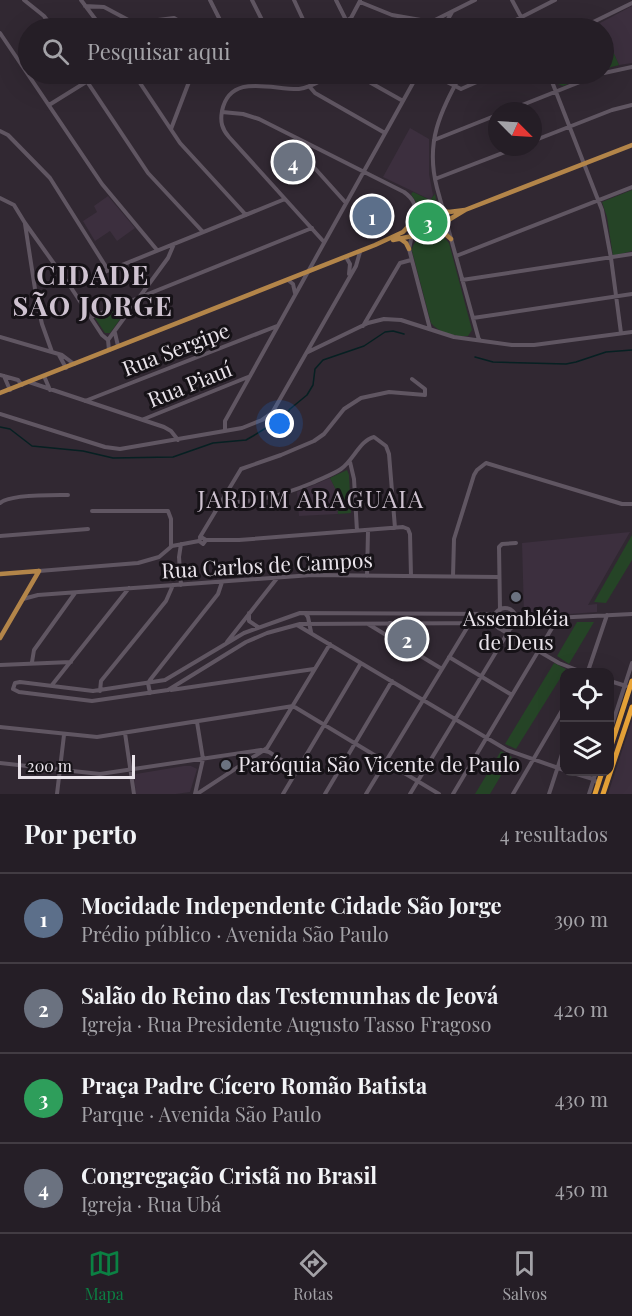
<!DOCTYPE html>
<html lang="pt">
<meta charset="utf-8">
<style>
body{margin:0;font-family:"Playfair Display",serif;background:#2d272e;color:#f1f3f6}
.controls{position:absolute;right:18px;bottom:18px;display:grid;overflow:hidden;border-radius:12px;box-shadow:0 6px 24px #0002}
.controls button{width:54px;height:54px;display:grid;place-items:center;padding:0;border:0;border-bottom:2px solid #423c43;background:#251e26;color:#f1f3f6;font:30px sans-serif}
.compass{position:absolute;left:488px;top:102px;width:54px;height:54px;border-radius:50%;background:#251e26;box-shadow:0 6px 24px #0002;rotate:114deg}
.scale{position:absolute;left:18px;bottom:15px;width:117px;box-sizing:border-box;padding-left:6px;border:3px solid #eae4eb;border-top:0;font-size:16px;line-height:21px;white-space:nowrap;color:#eae4eb;-webkit-text-stroke:4px #161217;paint-order:stroke}
.you{position:absolute;left:280px;top:424px;width:21px;height:21px;margin:-15px;border:4px solid #fff;border-radius:50%;background:#1a73e8;box-shadow:0 0 0 9px #1a73e833}
.badge{display:grid;place-items:center;width:39px;height:39px;border-radius:50%;background:#0b8043;color:#fff;font-size:20px;font-weight:700}
.pin{position:absolute;translate:-50% -50%;border:3px solid #fff;box-shadow:0 2px 6px #0006}
.list{margin:0;padding:0;list-style:none}
h2{display:flex;justify-content:space-between;align-items:center;height:78px;margin:0;padding:0 24px;font-size:26px}
h2 small{font-size:20px;font-weight:400;color:#a3a2a7}
.list li{display:grid;grid-template-columns:39px 1fr auto;gap:18px;align-items:center;box-sizing:border-box;height:90px;padding:0 24px;border-top:2px solid #423c43}
.list b{display:block;font-size:22px;white-space:nowrap}
.list p{margin:0;font-size:20px;white-space:nowrap;color:#a3a2a7}
.list em{font-size:20px;font-style:normal;color:#a3a2a7}
.icon{flex:none;width:33px;height:33px;fill:none;stroke:currentColor;stroke-width:2;stroke-linecap:round;stroke-linejoin:round}
.map{position:relative;flex:none;width:632px;height:794px;overflow:hidden}
.search{position:absolute;background:#251e26;box-shadow:0 6px 24px #0002;left:18px;right:18px;top:18px;height:66px;display:flex;align-items:center;gap:15px;box-sizing:border-box;padding:0 21px;border-radius:33px;color:#a3a2a7;font-size:22px}
.sheet{height:438px;background:#251e26}
nav{display:flex;justify-content:space-around;align-items:center;box-sizing:border-box;height:84px;border-top:2px solid #423c43;background:#251e26;font-size:16px;color:#a3a2a7}
nav a{display:grid;justify-items:center;gap:3px}
nav .on{color:#0b8043}
.map>svg:first-child{display:block}
</style>
<div class="map">
<svg width="632" height="794" viewBox="0 0 632 794">
<rect width="100%" height="100%" fill="#312832"/>
<path fill="#3c2f3e" d="M632 6V63L619 65 600 23Z
M173 22 179 28H136L135 26Z
M410 128 429 139V174L433 195 431 200 383 177Z
M108 196 135 228 117 241 110 231 95 241 83 221 97 212 94 206Z
M330 478 336 490 338 514 299 516 297 492Z
M630 532 588 605 597 604V612L527 617 524 614 522 543Z
M632 720V794H608Z
M184 766H191L197 769 190 792 176 794H136L134 777 136 774Z"/>
<path fill="#254426" d="M604 31 619 65 604 69Z
M552 74H593L563 86 558 84Z
M632 190V251L613 256 607 217 602 202Z
M413 192 430 200 435 194 437 204 433 207 420 209 411 194Z
M430 212 438 213 441 217C438 226 427 232 418 231L415 225 419 218Z
M433 233 441 234 449 243 472 330 468 336C455 337 439 333 431 323L412 251C413 239 422 237 433 233Z
M126 305 129 307 110 333H105L95 318Z
M347 470 349 475 351 513 338 514 336 490 330 478Z
M632 535V560L606 603 594 602Z
M577 622H594L569 664 557 656Z
M554 663 566 669 516 749 505 744Z
M501 751 512 757 490 794H475Z"/>
<g fill="none" stroke-linecap="round" stroke-linejoin="round">
<path stroke="#062022" stroke-width="1.5" d="M475 357 493 362 566 364 576 362 606 352 632 350
M0 427 10 429 32 446 83 451 113 458 173 457 213 443 246 440 253 436 282 418 290 409 307 395 313 385 315 369 323 360 364 346 385 332 393 331 404 334"/>
<path stroke="#605662" stroke-width="4" d="M24 0 44 16 53 28
M81 0 102 28
M210 0 224 28
M252 0 266 28
M294 0 307 28
M336 0 347 22
M512 0 527 28
M360 2 392 15 432 22
M85 6 104 7 134 23 174 18 179 21 183 28
M412 19 416 28
M434 21 441 28
M335 28 351 18 360 1
M419 28 475 0
M443 28 452 12
M500 28 555 0
M581 28 632 3
M0 33 102 184 157 250
M604 73 632 67
M82 74 148 173 203 232
M134 74 180 143 246 215
M355 74 403 101
M431 74 461 89 495 74
M461 74C440 113 425 142 437 188L479 340
M549 74 602 210 611 258 621 333
M309 86 315 93 385 133
M49 105 99 74
M507 111 595 76
M222 112 243 114 259 119 404 192C414 199 417 207 415 219
M171 129 192 74
M0 131 8 135 50 178 108 270
M298 140 302 154 346 203
M434 140 497 115
M533 141 612 110 632 105
M435 179 518 147
M0 198 14 205 25 223 70 286 102 335 108 340
M25 224 37 302 42 324 52 352
M412 235 409 249 430 329
M324 242 229 137C222 129 220 122 222 111 230 72 272 90 299 89 311 88 323 79 333 74
M456 256 632 187
M346 257 350 264 349 274
M288 280 293 284 295 293
M462 280 632 254
M70 286 285 199
M91 317 312 228
M473 318 632 294
M363 326 400 263 411 260
M115 333 118 346
M0 337 62 355 74 364
M109 350 108 340 168 258 174 244
M308 352 368 323 384 319 401 320 454 337 512 345H534L632 332
M59 355 66 368
M0 375 18 380 22 385
M4 376 10 390
M44 376 50 390
M29 382 164 427 171 431 178 440
M85 401 277 326
M0 414 105 447 120 449 242 428 262 420 272 413 356 266 360 252
M144 419 248 377
M225 431V421L418 74
M350 462 354 479 357 531
M0 503C9 494 54 495 68 495
M222 503C258 501 278 497 312 483 322 478 332 475 341 469 353 461 360 440 374 437L386 446 389 454 395 528
M92 511H168L171 519V546
M0 536 88 529
M200 537 241 469 281 455 314 441 324 434 344 409 361 398 389 392 425 395V389L412 379
M206 540H239L403 527 408 529 410 534 411 576
M39 571 138 563 159 557 172 546 199 541 201 537 206 540 203 544 199 541
M367 576 368 531
M453 576 454 539 474 475 477 470 486 463 622 504H632
M181 585 179 557 181 544
M23 599 38 595 312 575 498 577
M494 619a11 11 0 1 1 22 0a11 11 0 1 1-22 0Z
M500 610 499 547 502 544 516 543
M249 613V621L258 627
M305 613 308 617 311 632
M515 620 632 614
M390 623 388 631 392 638
M495 623 300 624 267 633 246 642 168 690 92 701 19 692 13 689 15 683 20 682 93 691 165 680 244 633 300 613 496 614
M368 624 442 669
M297 625 507 750 564 770
M502 630 559 663 582 672
M227 642 278 577
M449 657 512 695
M32 662 34 650 75 593
M0 665 71 662
M588 671 607 615
M610 681 626 686
M52 685 129 588
M171 690 314 669
M100 691 101 681 166 601 173 585
M150 693 148 683 150 680 218 594 222 582
M293 706 439 794
M0 727 97 737 293 706
M610 731 632 663
M125 733 134 794
M0 763 100 774 261 750 269 752 297 770
M570 772 593 779 598 783
M57 794 64 735
M195 794 203 759 197 722
M197 794 267 748 330 644
M283 794 361 663
M325 794 392 681
M366 794 470 623
M410 794 510 629
M453 794 558 618
M513 794 564 707
M549 794 564 748
M589 794 596 772"/>
<path stroke="#b38549" stroke-width="4.5" d="M434 229 444 233 451 239
M399 238 406 243 409 249
M393 240 427 233 465 210 632 145
M0 393 375 245 403 232 417 217 426 211 431 209 449 212 465 210
M0 574 39 571
M0 638 39 571"/>
<path stroke="#eaa539" stroke-width="5" d="M610 749 632 681
M595 794 602 772
M603 794 632 707"/>
</g>
<g fill="#6b7280" stroke="#161217" stroke-width="2">
<circle cx="516" cy="597" r="6"/>
<circle cx="226" cy="765" r="6"/>
</g>
<g text-anchor="middle" stroke-width="6" stroke-linejoin="round" paint-order="stroke">
<g font-size="21" fill="#eae4eb" stroke="#161217">
<text transform="translate(176 350) rotate(-21)" y="7">Rua Sergipe</text>
<text transform="translate(190 385) rotate(-22)" y="7">Rua Piauí</text>
<text transform="translate(267 566) rotate(-3)" y="7">Rua Carlos de Campos</text>
</g>
<g font-size="21" fill="#eae4eb" stroke="#161217">
<text x="516" y="626">Assembléia<tspan x="516" dy="24">de Deus</tspan></text>
<text x="238" y="772" text-anchor="start">Paróquia São Vicente de Paulo</text>
</g>
<g font-size="24" letter-spacing="1.5" fill="#cfc3d1" stroke="#161217">
<text x="311" y="508">JARDIM ARAGUAIA</text>
</g>
<g font-size="27" font-weight="bold" letter-spacing="1.5" fill="#cfc3d1" stroke="#161217">
<text x="93" y="285">CIDADE<tspan x="93" dy="31">SÃO JORGE</tspan></text>
</g>
</g>
</svg>
<div class="controls">
<button><svg class="icon" aria-label="locate" viewBox="0 0 24 24"><circle cx="12" cy="12" r="6"/><path d="M12 2v4M12 18v4M2 12h4M18 12h4"/></svg></button>
<button><svg class="icon" aria-label="layers" viewBox="0 0 24 24"><path d="M12 4l9 5-9 5-9-5zM3 14l9 5 9-5"/></svg></button>
</div>
<svg class="compass" viewBox="-18 -18 36 36"><path d="M0-13l5 13h-10z" fill="#e53935"/><path d="M0 13l5-13h-10z" fill="#a3a2a7"/></svg>
<div class="scale">200 m</div>
<div class="you"></div>
<div class="pin badge" style="left:372px;top:216px;background:#5c6f8a">1</div>
<div class="pin badge" style="left:407px;top:639px;background:#6b7280">2</div>
<div class="pin badge" style="left:428px;top:222px;background:#2e9e5b">3</div>
<div class="pin badge" style="left:293px;top:162px;background:#6b7280">4</div>
<div class="search"><svg class="icon" aria-label="search" viewBox="0 0 24 24"><circle cx="10" cy="10" r="6"/><path d="M15 15l6 6"/></svg>Pesquisar aqui</div>
</div>
<section class="sheet">
<h2>Por perto<small>4 resultados</small></h2>
<ul class="list">
<li><span class="badge" style="background:#5c6f8a">1</span><div><b>Mocidade Independente Cidade São Jorge</b><p>Prédio público · Avenida São Paulo</p></div><em>390 m</em></li>
<li><span class="badge" style="background:#6b7280">2</span><div><b>Salão do Reino das Testemunhas de Jeová</b><p>Igreja · Rua Presidente Augusto Tasso Fragoso</p></div><em>420 m</em></li>
<li><span class="badge" style="background:#2e9e5b">3</span><div><b>Praça Padre Cícero Romão Batista</b><p>Parque · Avenida São Paulo</p></div><em>430 m</em></li>
<li><span class="badge" style="background:#6b7280">4</span><div><b>Congregação Cristã no Brasil</b><p>Igreja · Rua Ubá</p></div><em>450 m</em></li>
</ul>
</section>
<nav>
<a class="on"><svg class="icon" aria-label="map" viewBox="0 0 24 24"><path d="M3 6l6-2 6 2 6-2v14l-6 2-6-2-6 2zM9 4v14M15 6v14"/></svg>Mapa</a>
<a><svg class="icon" aria-label="directions" viewBox="0 0 24 24"><path d="M12 3l9 9-9 9-9-9zM9 14v-3h6M13 9l2 2-2 2"/></svg>Rotas</a>
<a><svg class="icon" aria-label="saved" viewBox="0 0 24 24"><path d="M7 4h10v16l-5-4-5 4z"/></svg>Salvos</a>
</nav>
